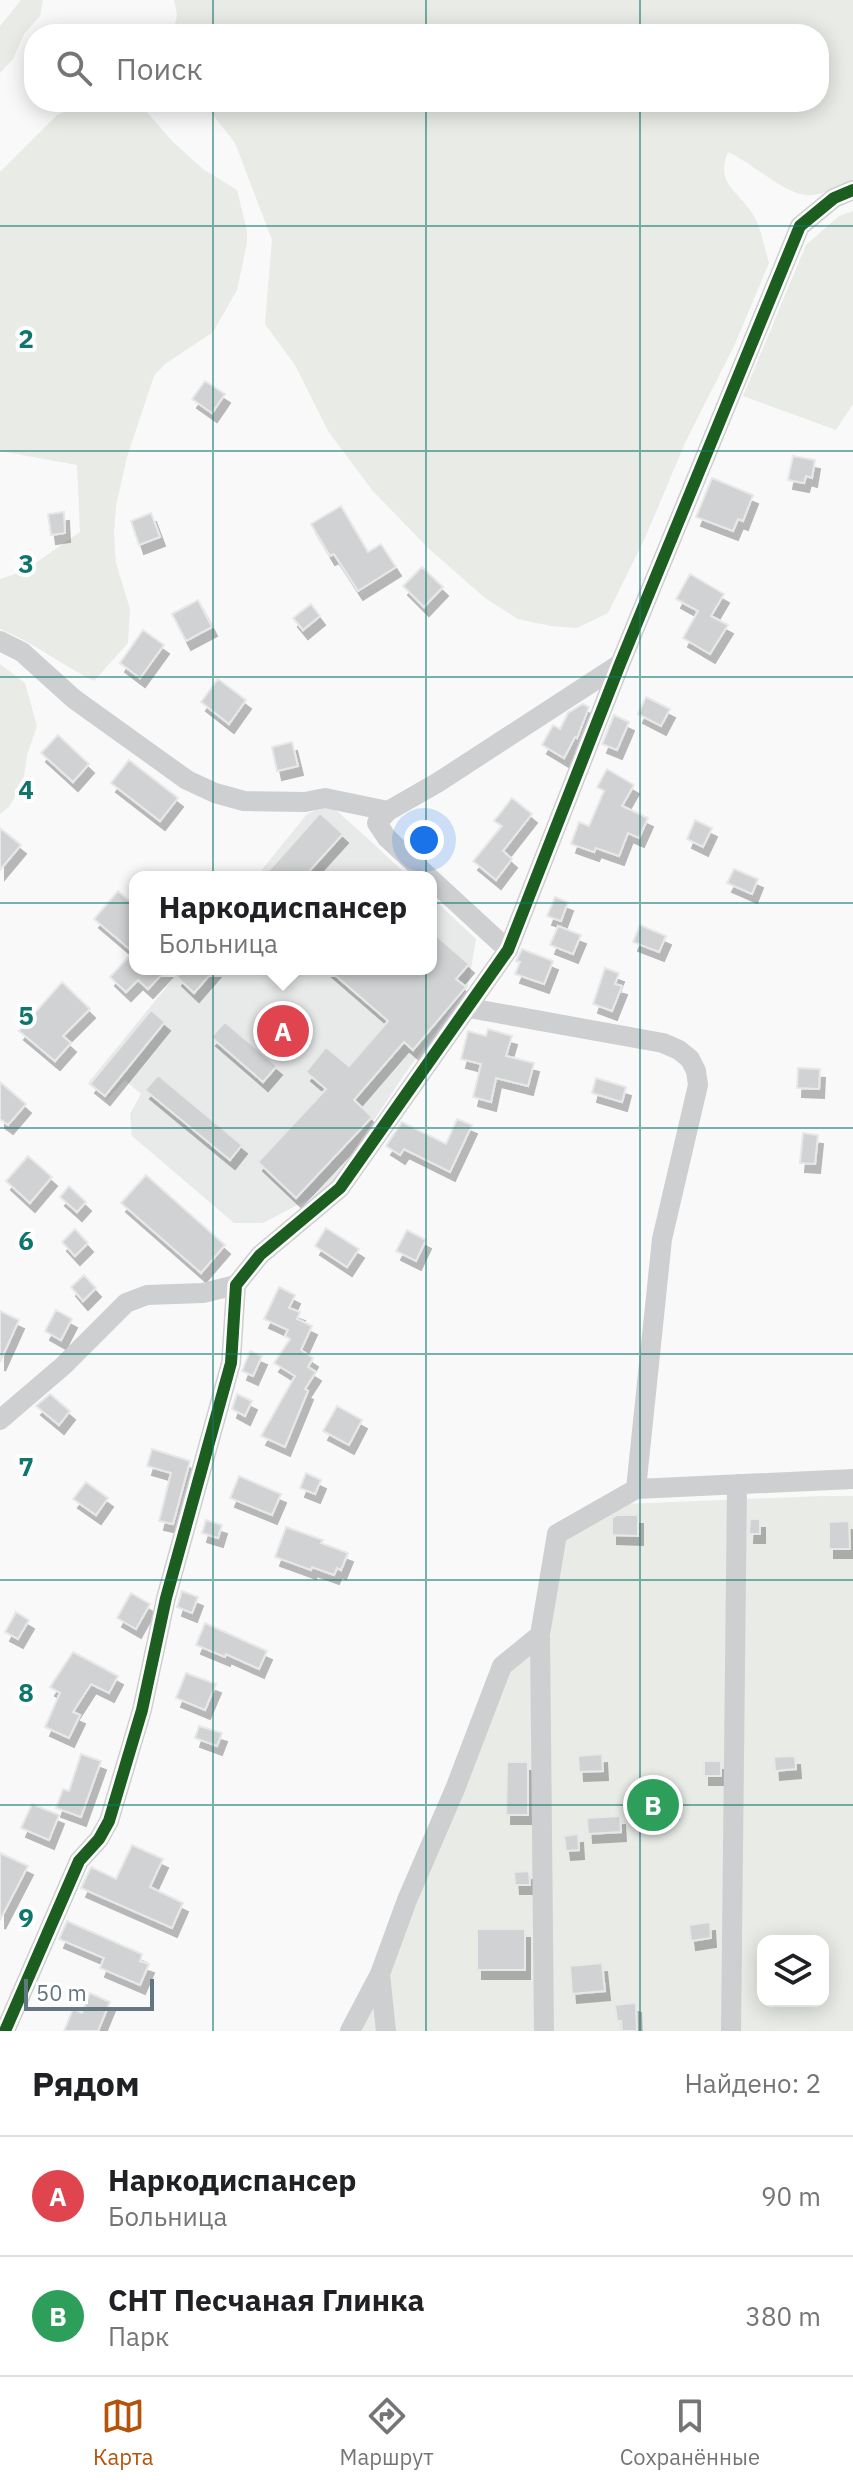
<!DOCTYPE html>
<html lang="ru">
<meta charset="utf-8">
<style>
body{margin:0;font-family:"IBM Plex Sans",sans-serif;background:#f2f2f2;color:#202124}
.controls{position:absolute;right:24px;bottom:24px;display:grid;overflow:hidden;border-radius:16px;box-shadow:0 4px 20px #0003}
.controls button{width:72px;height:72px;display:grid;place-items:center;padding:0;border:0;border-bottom:2px solid #e0e0e0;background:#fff;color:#202124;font:40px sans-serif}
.scale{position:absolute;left:24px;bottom:20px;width:130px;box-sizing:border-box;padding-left:8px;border:4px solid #657683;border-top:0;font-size:22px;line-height:28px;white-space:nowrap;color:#657683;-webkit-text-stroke:6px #fff;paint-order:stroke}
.you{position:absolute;left:424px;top:840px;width:28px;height:28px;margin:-20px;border:6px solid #fff;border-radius:50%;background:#1a73e8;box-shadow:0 0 0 12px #1a73e833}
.badge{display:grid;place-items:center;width:52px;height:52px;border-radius:50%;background:#b45309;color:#fff;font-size:26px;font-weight:700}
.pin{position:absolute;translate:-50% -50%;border:4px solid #fff;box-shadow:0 2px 8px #0006}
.popup{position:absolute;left:129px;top:871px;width:308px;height:104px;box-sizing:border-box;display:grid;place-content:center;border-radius:16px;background:#fff;filter:drop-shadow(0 2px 6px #0005);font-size:26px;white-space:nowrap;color:#757577}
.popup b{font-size:30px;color:#202124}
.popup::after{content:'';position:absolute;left:50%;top:100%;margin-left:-16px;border:16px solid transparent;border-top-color:#fff}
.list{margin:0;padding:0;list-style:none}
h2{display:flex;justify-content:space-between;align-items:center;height:104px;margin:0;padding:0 32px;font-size:34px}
h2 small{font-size:26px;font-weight:400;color:#757577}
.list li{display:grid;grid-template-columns:52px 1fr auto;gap:24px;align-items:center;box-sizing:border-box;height:120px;padding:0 32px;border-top:2px solid #e0e0e0}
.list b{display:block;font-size:30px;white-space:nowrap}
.list p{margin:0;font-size:26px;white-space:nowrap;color:#757577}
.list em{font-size:26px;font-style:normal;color:#757577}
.icon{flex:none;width:44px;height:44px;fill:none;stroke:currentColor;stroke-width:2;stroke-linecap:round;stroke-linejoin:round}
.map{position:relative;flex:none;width:853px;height:2031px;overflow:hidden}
.search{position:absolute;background:#fff;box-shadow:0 4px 20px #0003;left:24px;right:24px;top:24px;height:88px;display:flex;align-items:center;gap:20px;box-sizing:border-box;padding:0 28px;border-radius:32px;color:#757577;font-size:30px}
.sheet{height:344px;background:#fff}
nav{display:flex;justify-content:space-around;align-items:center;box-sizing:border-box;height:112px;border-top:2px solid #e0e0e0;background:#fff;font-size:22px;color:#757577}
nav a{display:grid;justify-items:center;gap:4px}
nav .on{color:#b45309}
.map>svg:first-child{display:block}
</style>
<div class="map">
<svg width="853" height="2031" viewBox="0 0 853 2031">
<defs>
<filter id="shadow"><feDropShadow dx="5" dy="9" stdDeviation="0" flood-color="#0004"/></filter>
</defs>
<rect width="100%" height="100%" fill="#f9f9f9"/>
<path fill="#e8e9e9" d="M329 804 365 836 409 877H256L307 814Z
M431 897 476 939 468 987 404 1075 328 1189 263 1223H234L132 1136 130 1114 141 1094 125 1080 106 1100 88 1083 181 969H431Z"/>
<path fill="#e8ebe6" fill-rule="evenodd" d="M21 0H43L40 16 24 34 13 59 0 73V26Z
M174 0H853V180C839 186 821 197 805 195 782 192 751 162 728 152 715 183 737 190 752 213 761 226 764 247 769 263L735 344 685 443 645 538 608 613 577 628 551 626 518 619 485 598 428 548 372 490 328 431 295 365 265 324 272 240 235 143 203 102H819V34H173L177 15Z
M86 102H138L173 142 203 169 237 190 247 231V243L237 290 213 332 165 364 154 376 127 457 116 506 114 533 116 563 130 609 128 643 94 681C62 665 33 642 0 629V579L24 571 80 532 77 465 0 451V172L57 115Z
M853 211V404L836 430 743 396 806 245 839 216Z
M0 664 25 683 37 726 27 755 23 783 9 807 0 814Z
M823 1496H853V2031H357L508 1668 550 1638 565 1538 624 1504ZM763 1941H823V2001H763Z"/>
<path fill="#d0d2d3" stroke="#e8e8e8" stroke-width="2" filter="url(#shadow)" d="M205 381 225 394 212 413 192 399Z
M793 456 815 460 812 478 806 476 804 483 788 480Z
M712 478 753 495 743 521 738 519 733 531 696 517Z
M341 506 368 552 381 544 396 567 358 591 334 554 330 556 311 524Z
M64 512 65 533 51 535 48 514Z
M151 513 160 537 139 545 131 521Z
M422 567 443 587 424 607 403 586Z
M690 574 724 594 711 616 728 625 710 654 683 638 698 611 676 599Z
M198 600 212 627 186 641 172 614Z
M311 604 320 616 303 630 293 618Z
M143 630 164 645 140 678 120 663Z
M218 679 246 700 229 724 201 702Z
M646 697 670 709 661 726 638 714Z
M583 704 589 707 577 738 575 737 564 758 542 745 553 725 560 729 568 713Z
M614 715 629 722 617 750 602 744Z
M58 735 89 764 73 782 41 753Z
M292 742 298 766 277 771 272 747Z
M129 760 178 798 160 821 111 783Z
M607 769 634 785 622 806 648 818 639 838 628 833 619 856 596 848 594 852 571 844 579 822 589 826 604 791 597 787Z
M512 798 532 814 503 851 512 859 496 880 473 861 502 826 494 821Z
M320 813 343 834 304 877H263Z
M695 820 712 828 703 847 687 839Z
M0 828 21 845 0 870Z
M734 869 758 879 752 894 727 883Z
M118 891 135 906V969H167L148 989 138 980 126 992 110 977 133 952 94 919Z
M555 897 568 902 561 921 547 916Z
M640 925 666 936 659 952 633 942Z
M558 926 581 935 573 954 550 945Z
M431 931 469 964 456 979 466 987 413 1050 404 1042 354 1100 372 1117 296 1198 258 1162 326 1089 306 1072 326 1047 349 1066 388 1021 328 969H431Z
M522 949 553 961 544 984 515 974 520 962 516 961Z
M605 968 619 973 615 984 622 986 612 1011 593 1004Z
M184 969H215L194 993 177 977Z
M62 982 90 1009 63 1036 71 1043 55 1061 19 1031Z
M151 1010 165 1022 105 1096 90 1084Z
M225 1022 277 1066 263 1082 211 1037Z
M488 1029 512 1036 506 1056 534 1063 528 1086 496 1078 491 1102 473 1097 481 1064 461 1059 468 1031 486 1036Z
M798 1068 820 1069 819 1089 797 1088Z
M158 1075 242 1145 230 1160 145 1090Z
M596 1078 626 1087 622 1102 592 1093Z
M0 1082 26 1104 8 1125 0 1119Z
M457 1119 472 1125 450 1172 404 1149 400 1155 386 1146 402 1122 446 1144Z
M803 1133 818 1135 815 1164 800 1163Z
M28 1156 52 1177 30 1203 6 1181Z
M146 1175 225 1245 201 1273 121 1203Z
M69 1186 86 1202 77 1212 60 1197Z
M326 1228 359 1249 347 1267 315 1246Z
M75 1229 88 1243 75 1256 62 1242Z
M407 1230 426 1240 416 1261 396 1251Z
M84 1275 96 1288 83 1301 71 1287Z
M279 1287 295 1295 289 1308 300 1312 297 1319 312 1326 301 1350 313 1358 308 1367 316 1372 305 1389 308 1391 285 1447 261 1436 295 1376 274 1363 290 1339 285 1336 288 1330 264 1319Z
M56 1310 72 1319 61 1340 45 1331Z
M0 1311 19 1320 0 1362Z
M250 1351 262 1356 253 1376 242 1371Z
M50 1394 70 1411 59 1425 36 1406Z
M237 1394 252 1401 245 1416 232 1409Z
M337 1406 362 1420 349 1445 323 1431Z
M152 1449 190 1461 173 1524 159 1521 171 1473 147 1466Z
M306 1473 321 1480 315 1494 300 1488Z
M239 1476 281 1494 272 1515 230 1498Z
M86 1482 108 1498 96 1515 73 1499Z
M617 1515H638V1536L612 1535V1518Z
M750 1519H760V1534H749Z
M206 1520 222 1525 218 1538 202 1533Z
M849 1521 850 1549H829V1522Z
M286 1527 323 1540 321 1543 348 1553 341 1570 337 1568 334 1575 312 1567 311 1570 275 1557Z
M182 1591 198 1597 192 1613 177 1607Z
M131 1593 150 1604 136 1629 117 1618Z
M16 1612 29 1620 18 1639 5 1632Z
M205 1623 267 1651 259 1669 226 1654 225 1657 196 1645Z
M73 1652 118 1676 109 1693 91 1684 73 1712 80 1715 69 1738 45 1727 60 1693 50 1687Z
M186 1673 216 1684 205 1710 176 1698Z
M199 1726 222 1733 217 1746 195 1738Z
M81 1754 101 1761 81 1817 56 1808 63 1789 69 1791Z
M602 1754 603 1771 579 1772 578 1756Z
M795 1756 796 1769 775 1771 774 1757Z
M704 1761H721V1776H704Z
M507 1762H528V1815H506Z
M672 1792 674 1810 649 1813 647 1795Z
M32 1804 59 1815 49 1840 21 1828Z
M620 1816 621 1832 588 1834 587 1818Z
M578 1834 579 1850 566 1851 564 1836Z
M132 1845 163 1859 150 1887 183 1903 172 1928 81 1888 91 1867 116 1879Z
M0 1853 28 1866 0 1920Z
M529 1871 530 1885H515L514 1872Z
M67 1921 142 1954 140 1961 149 1964 140 1985 100 1968 104 1958 59 1939Z
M710 1922 711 1938 691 1941 689 1925Z
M477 1929H525V1970H477Z
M602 1963 605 1991 572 1994 570 1966Z
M90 1993 110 2002 98 2031H64L73 2009 82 2013Z
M633 2003 636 2004 637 2031H622L621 2021H617L615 2005Z"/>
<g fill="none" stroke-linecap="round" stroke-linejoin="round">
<path stroke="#cecfd0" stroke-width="20" d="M0 641 22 652 74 699 187 780 215 793 244 801 305 802 325 798 388 811 437 783 620 664
M388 811 377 823 387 838 429 877
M431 879 508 950
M469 1008 663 1043 679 1050 690 1059 696 1071 698 1085 662 1239 636 1489
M0 1420 63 1366 126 1303 147 1295 203 1293 236 1285
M540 1635 544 2031
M5 2031 79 1861 99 1839 109 1821 142 1710 166 1598 231 1363 236 1285 260 1255 340 1188 508 950 620 664 800 226 834 198 853 190
M350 2031 380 1974
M386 2031 380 1974 407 1900 455 1789 502 1666 540 1635 557 1534 636 1489 853 1479
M731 2031 737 1484"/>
<defs>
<path id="cycleway" d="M5 2031 79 1861 99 1839 109 1821 142 1710 166 1598 231 1363 236 1285 260 1255 340 1188 508 950 620 664 800 226 834 198 853 190"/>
</defs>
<use href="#cycleway" stroke="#fff" stroke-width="17"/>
<use href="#cycleway" stroke="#1b5e20" stroke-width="12"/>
</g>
<path fill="none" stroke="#0f766e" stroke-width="2" stroke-opacity="0.55" d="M213 0V34M426 0V34M640 0V34M213 102V2031M426 102V2031M640 102V2031M0 226H853M0 451H853M0 677H853M0 903H853M0 1128H853M0 1354H853M0 1580H853M0 1805H853"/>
<g font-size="26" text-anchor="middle" font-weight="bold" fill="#0f766e" stroke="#fff" stroke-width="8" stroke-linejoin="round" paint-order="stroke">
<text x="26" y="348">2</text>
<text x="26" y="573">3</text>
<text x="26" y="799">4</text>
<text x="26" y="1025">5</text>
<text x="26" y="1250">6</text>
<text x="26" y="1476">7</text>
<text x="26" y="1702">8</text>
<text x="26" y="1927">9</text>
</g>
</svg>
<div class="controls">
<button><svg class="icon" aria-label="layers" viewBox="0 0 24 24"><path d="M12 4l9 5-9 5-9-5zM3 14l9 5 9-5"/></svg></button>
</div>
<div class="scale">50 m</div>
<div class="you"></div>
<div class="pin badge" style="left:283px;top:1031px;background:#e0444e">A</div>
<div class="popup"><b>Наркодиспансер</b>Больница</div>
<div class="pin badge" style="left:653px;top:1805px;background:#2e9e5b">B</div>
<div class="search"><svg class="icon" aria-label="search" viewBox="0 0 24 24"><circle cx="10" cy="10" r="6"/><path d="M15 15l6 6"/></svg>Поиск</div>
</div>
<section class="sheet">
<h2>Рядом<small>Найдено: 2</small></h2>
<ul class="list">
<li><span class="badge" style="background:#e0444e">A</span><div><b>Наркодиспансер</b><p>Больница</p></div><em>90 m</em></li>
<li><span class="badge" style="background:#2e9e5b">B</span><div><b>СНТ Песчаная Глинка</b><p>Парк</p></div><em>380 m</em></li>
</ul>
</section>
<nav>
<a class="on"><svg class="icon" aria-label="map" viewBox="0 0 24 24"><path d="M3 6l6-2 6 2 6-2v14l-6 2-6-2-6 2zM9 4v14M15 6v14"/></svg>Карта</a>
<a><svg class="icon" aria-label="directions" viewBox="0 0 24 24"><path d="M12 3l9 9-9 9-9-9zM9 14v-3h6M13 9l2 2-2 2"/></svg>Маршрут</a>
<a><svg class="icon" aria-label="saved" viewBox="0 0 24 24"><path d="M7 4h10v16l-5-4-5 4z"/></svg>Сохранённые</a>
</nav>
